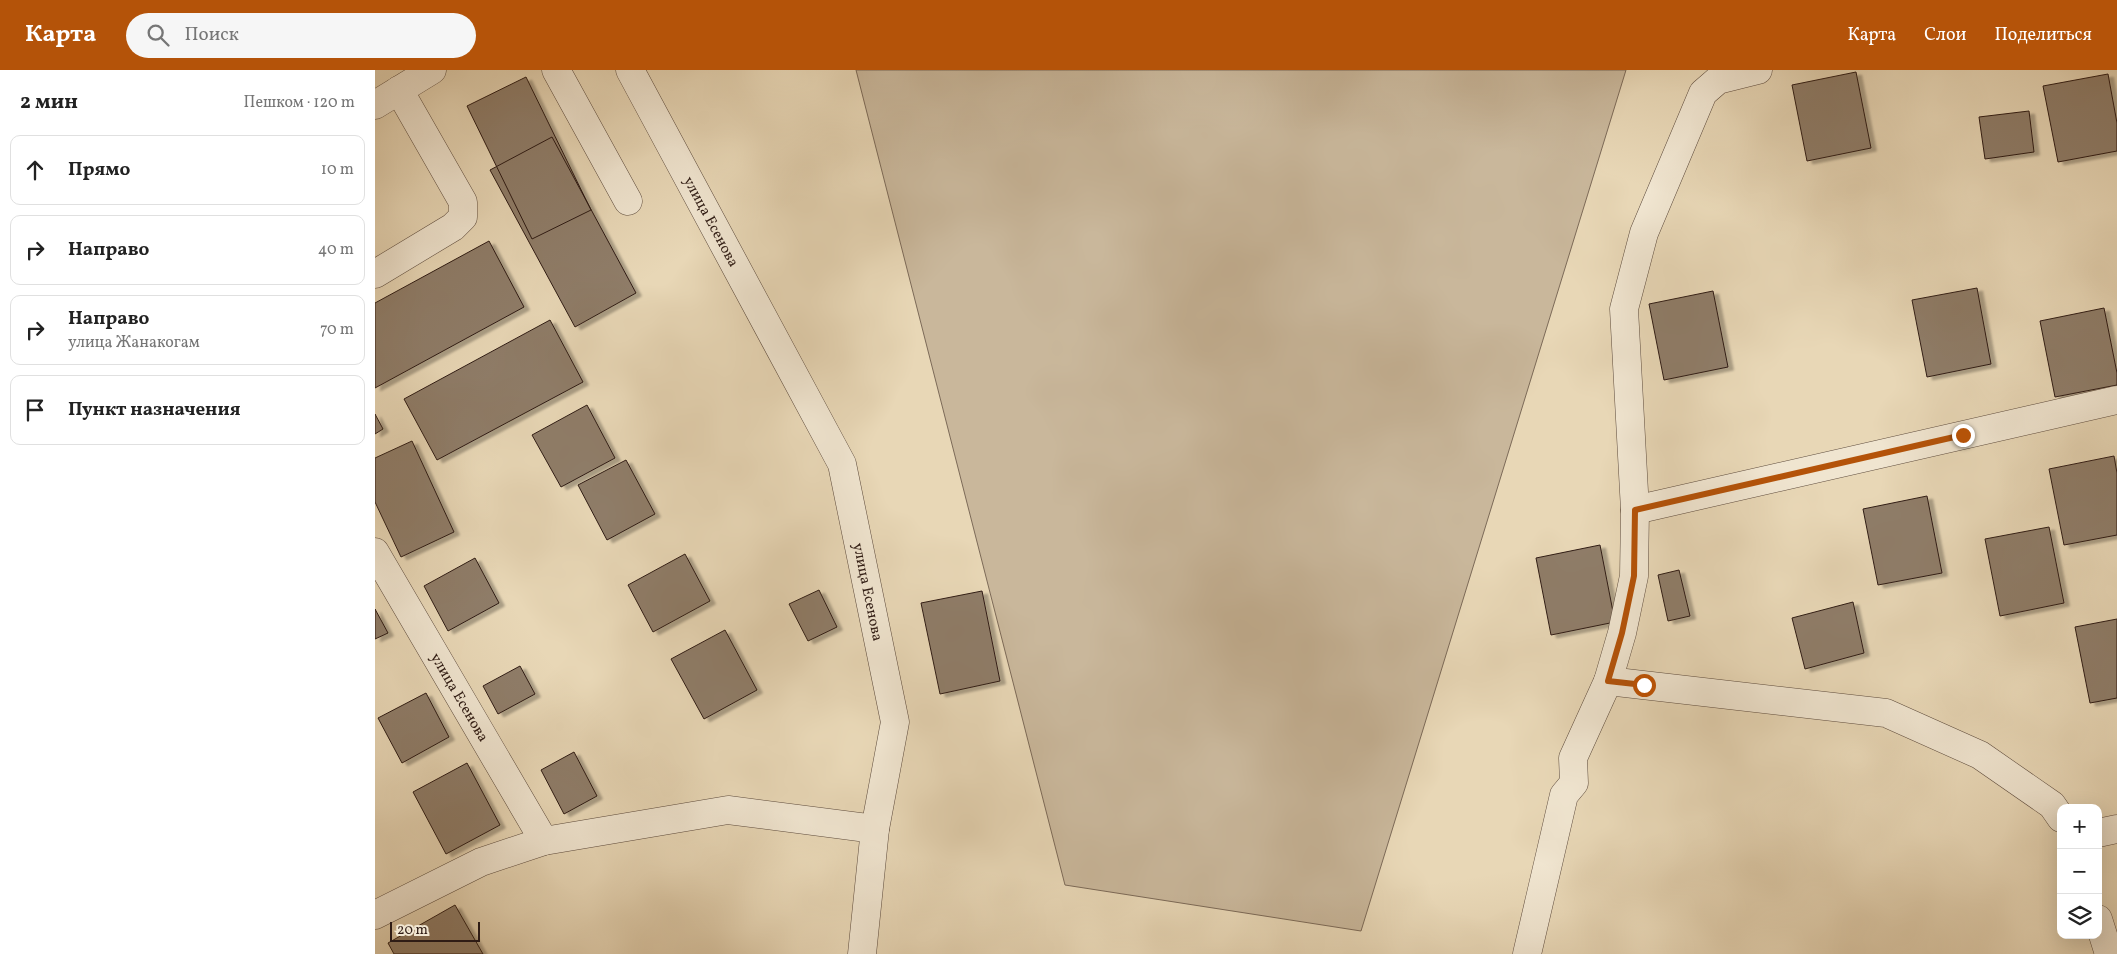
<!DOCTYPE html>
<html lang="ru">
<meta charset="utf-8">
<style>
body{margin:0;font-family:Vollkorn,serif;background:#f6f6f6;color:#222}
.controls{position:absolute;right:15px;bottom:15px;display:grid;overflow:hidden;border-radius:10px;box-shadow:0 5px 20px #0002}
.controls button{width:45px;height:45px;display:grid;place-items:center;padding:0;border:0;border-bottom:1px solid #e0e0e0;background:#fff;color:#222;font:25px sans-serif}
.scale{position:absolute;left:15px;bottom:12px;width:90px;box-sizing:border-box;padding-left:5px;border:2px solid #2f1c15;border-top:0;font-size:14px;line-height:18px;white-space:nowrap;color:#2f1c15;-webkit-text-stroke:4px #f0e5d0;paint-order:stroke}
.stop{position:absolute;width:15px;height:15px;margin:-11px;border:4px solid #b45309;border-radius:50%;background:#fff}
.stop.end{background:#b45309;border-color:#fff;box-shadow:0 1px 5px #0008}
.list{margin:0;padding:0;list-style:none}
h2{display:flex;justify-content:space-between;align-items:center;height:65px;margin:0;padding:0 20px;font-size:21px}
h2 small{font-size:16px;font-weight:400;color:#767676}
.list li{display:grid;grid-template-columns:32px 1fr auto;gap:15px;align-items:center;box-sizing:border-box;height:70px;margin:0 10px 10px;padding:0 10px;border:1px solid #e0e0e0;border-radius:10px}
.list b{display:block;font-size:19px;white-space:nowrap}
.list p{margin:0;font-size:16px;white-space:nowrap;color:#767676}
.list em{font-size:16px;font-style:normal;color:#767676}
.icon{flex:none;width:28px;height:28px;fill:none;stroke:currentColor;stroke-width:2;stroke-linecap:round;stroke-linejoin:round}
.map{position:relative;flex:none;width:1742px;height:884px;overflow:hidden}
header{display:flex;align-items:center;gap:30px;box-sizing:border-box;height:70px;padding:0 25px;background:#b45309;color:#fff}
header strong{font-size:24px}
nav{display:flex;gap:28px;margin-inline-start:auto;font-size:18px}
.search{width:350px;height:45px;background:#f6f6f6;display:flex;align-items:center;gap:12px;box-sizing:border-box;padding:0 18px;border-radius:28px;color:#767676;font-size:19px}
main{display:flex}
aside{flex:1;background:#fff}
.map>svg:first-child{display:block}
</style>
<header>
<strong>Карта</strong>
<div class="search"><svg class="icon" aria-label="search" viewBox="0 0 24 24"><circle cx="10" cy="10" r="6"/><path d="M15 15l6 6"/></svg>Поиск</div>
<nav><a>Карта</a><a>Слои</a><a>Поделиться</a></nav>
</header>
<main>
<aside>
<h2>2 мин<small>Пешком · 120 m</small></h2>
<ul class="list">
<li><svg class="icon" aria-label="ahead" viewBox="0 0 24 24"><path d="M12 20V5M6 11l6-6 6 6"/></svg><div><b>Прямо</b></div><em>10 m</em></li>
<li><svg class="icon" aria-label="right" viewBox="0 0 24 24"><path d="M7 20v-9h11M14 6l5 5-5 5"/></svg><div><b>Направо</b></div><em>40 m</em></li>
<li><svg class="icon" aria-label="right" viewBox="0 0 24 24"><path d="M7 20v-9h11M14 6l5 5-5 5"/></svg><div><b>Направо</b><p>улица Жанакогам</p></div><em>70 m</em></li>
<li><svg class="icon" aria-label="arrive" viewBox="0 0 24 24"><path d="M6 21V4h12l-3 4 3 4H6"/></svg><div><b>Пункт назначения</b></div></li>
</ul>
</aside>
<div class="map">
<svg width="1742" height="884" viewBox="0 0 1742 884">
<defs>
<filter id="shadow"><feDropShadow dx="5.5" dy="3" stdDeviation="1" flood-color="#0004"/></filter>
</defs>
<rect width="100%" height="100%" fill="#e8d7b6"/>
<filter id="stains"><feTurbulence type="fractalNoise" baseFrequency=".004" numOctaves="4"/><feColorMatrix values="0 0 0 0 .2 0 0 0 0 .09 0 0 0 0 .02 0 0 0 .5 -.17"/></filter>
<radialGradient id="worn" r=".72"><stop offset=".6" stop-color="#630" stop-opacity="0"/><stop offset="1" stop-color="#630" stop-opacity=".3"/></radialGradient>
<path fill="#c9b79b" stroke="#7c6a58" d="M481 0H1251L986 861 690 815Z"/>
<path fill="#8f7d69" stroke="#2f1c15" filter="url(#shadow)" d="M1481 2 1496 78 1432 91 1417 15Z
M1733 4 1742 53V81L1683 92 1668 16Z
M151 7 216 140 157 169 92 36Z
M1654 41 1659 82 1610 89 1604 47Z
M177 67 261 223 200 257 115 100Z
M114 171 149 237 0 318V233Z
M1602 218 1616 294 1552 307 1537 230Z
M1338 221 1353 297 1289 310 1274 234Z
M1729 238 1742 303V315L1680 327 1665 251Z
M175 250 208 312 62 390 29 329Z
M212 335 240 388 186 417 157 365Z
M0 344 8 359 0 364Z
M37 371 79 462 26 487 0 432V388Z
M1739 386 1742 403V465L1689 475 1674 399Z
M251 390 280 444 232 470 203 415Z
M1552 426 1567 503 1503 515 1488 439Z
M1674 457 1689 533 1625 546 1610 469Z
M1225 475 1240 552 1176 565 1161 488Z
M310 484 335 531 278 562 253 515Z
M100 488 124 533 73 561 49 516Z
M1304 500 1315 546 1293 551 1283 505Z
M444 520 462 557 433 571 414 534Z
M607 521 625 611 565 624 546 533Z
M1478 532 1489 583 1430 599 1417 548Z
M0 539 13 563 0 569Z
M1742 549V628L1715 633 1700 557Z
M350 560 382 620 329 649 296 589Z
M145 596 160 624 123 644 108 616Z
M51 623 74 667 27 693 3 648Z
M199 682 222 726 189 744 166 700Z
M92 693 125 755 71 784 38 722Z
M80 835 108 884H19L13 873Z"/>
<g fill="none" stroke-linecap="round" stroke-linejoin="round">
<defs>
<g id="minor">
<path d="M181 0 253 131"/>
<path id="s1" d="M255 0 467 394 520 652 500 759 487 884"/>
<path d="M0 35 57 0"/>
<path d="M0 204 78 157 88 147V132L24 20"/>
<path d="M1260 440 1742 330"/>
<path id="s2" d="M0 482 169 771"/>
<path d="M1233 611 1511 643 1605 685 1677 735 1686 748"/>
<path d="M1723 763 1742 759"/>
<path d="M0 845 106 792 169 771 353 740 500 759"/>
<path d="M1723 849 1734 884"/>
<path d="M1152 884 1189 725 1199 713 1198 688 1233 611 1247 563 1259 506 1260 440 1249 239 1269 163 1328 23 1343 10 1383 0"/>
</g>
</defs>
<use href="#minor" stroke="#5d4b3d" stroke-width="29"/>
<use href="#minor" stroke="#f0e5d0" stroke-width="28"/>
</g>
<g fill="none" stroke-linecap="round" stroke-linejoin="round">
<path stroke="#b45309" stroke-width="6" d="M1269 615 1233 611 1247 563 1259 506 1260 440 1588 365"/>
</g>
<g text-anchor="middle" stroke-width="4" stroke-linejoin="round" paint-order="stroke">
<g font-size="15" fill="#2f1c15" stroke="#f0e5d0">
<text dy="5" stroke="none"><textPath href="#s1" startOffset="172">улица Есенова</textPath></text>
<text dy="5" stroke="none"><textPath href="#s1" startOffset="578">улица Есенова</textPath></text>
<text dy="5" stroke="none"><textPath href="#s2" startOffset="168">улица Есенова</textPath></text>
</g>
</g>
<rect width="100%" height="100%" filter="url(#stains)"/>
<rect width="100%" height="100%" fill="url(#worn)"/>
</svg>
<div class="controls">
<button>+</button>
<button>−</button>
<button><svg class="icon" aria-label="layers" viewBox="0 0 24 24"><path d="M12 4l9 5-9 5-9-5zM3 14l9 5 9-5"/></svg></button>
</div>
<div class="scale">20 m</div>
<div class="stop" style="left:1269px;top:615px"></div>
<div class="stop end" style="left:1588px;top:365px"></div>
</div>
</main>
